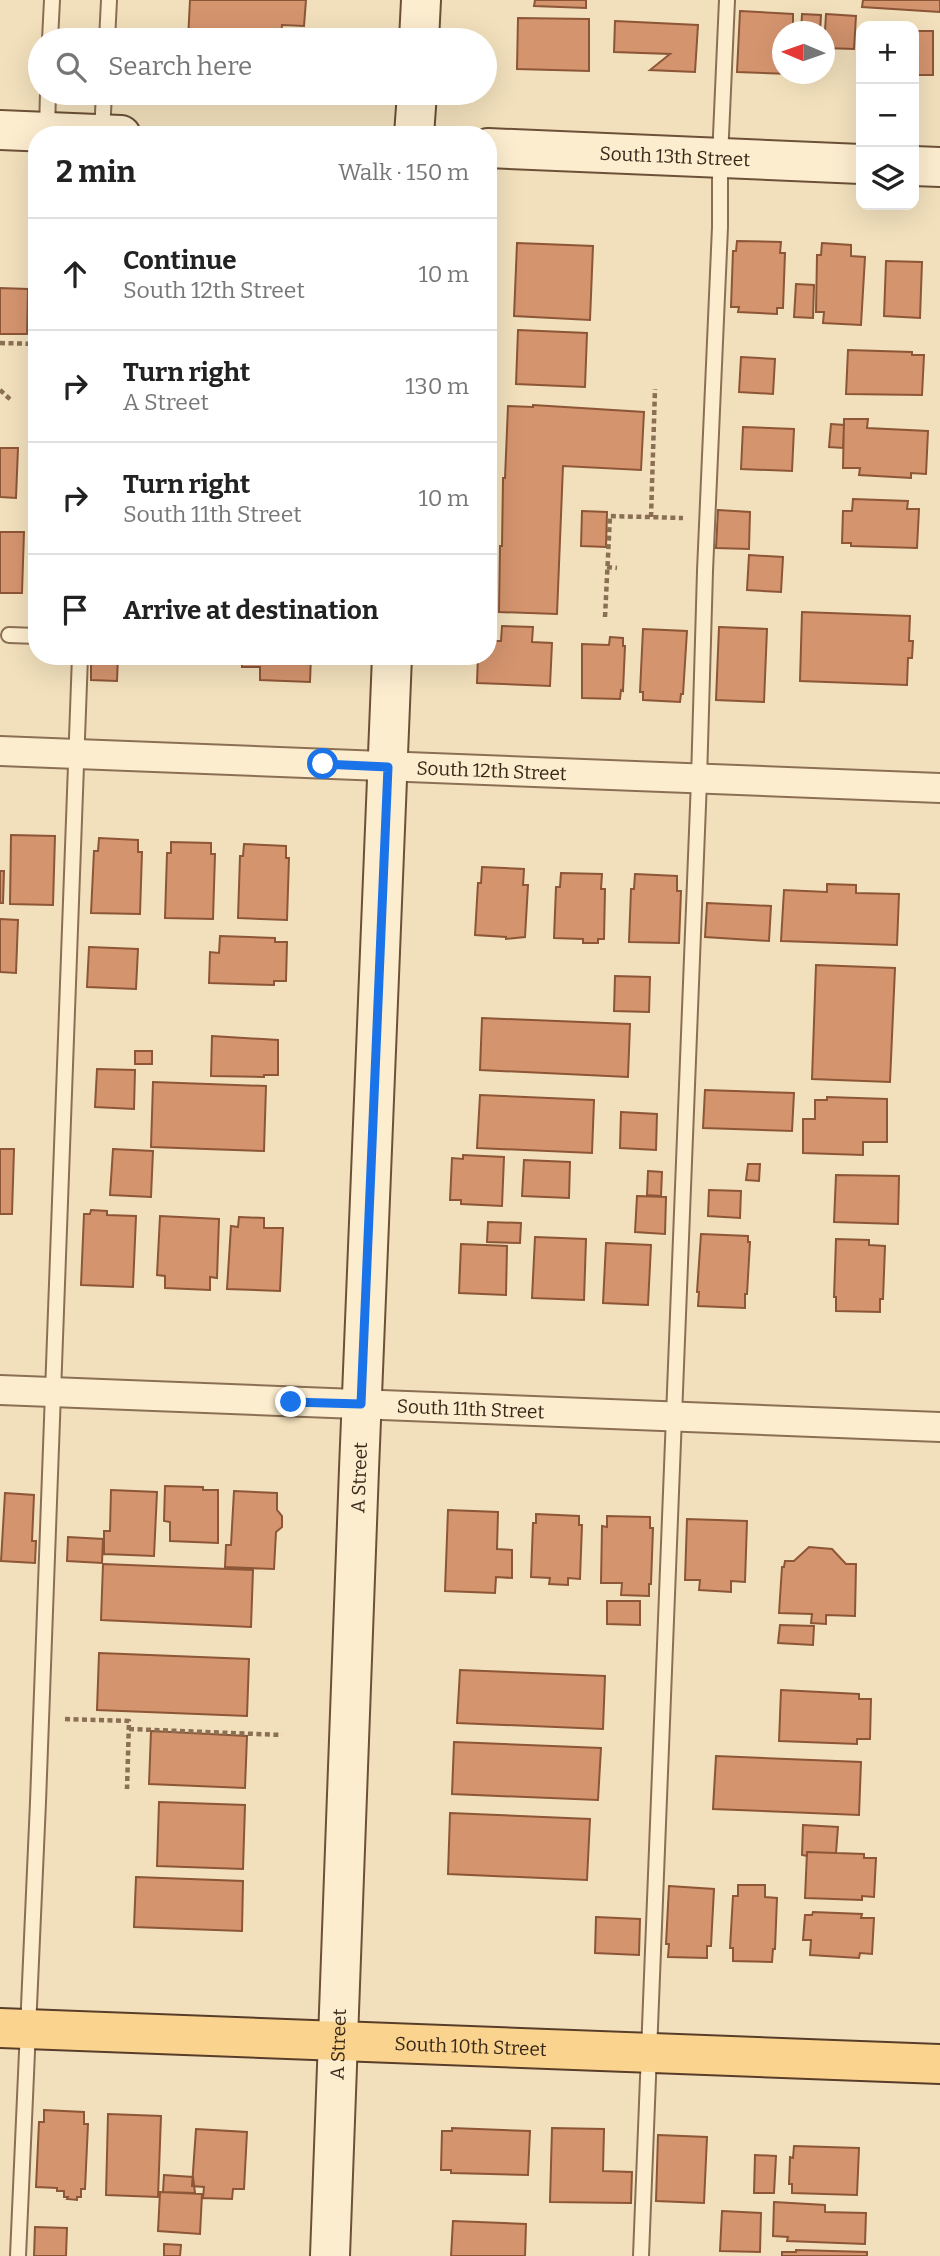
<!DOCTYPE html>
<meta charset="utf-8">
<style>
body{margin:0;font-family:Bitter,serif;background:#f6f6f6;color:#222}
.controls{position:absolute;right:21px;top:21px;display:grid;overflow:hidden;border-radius:14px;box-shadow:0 7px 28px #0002}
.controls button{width:63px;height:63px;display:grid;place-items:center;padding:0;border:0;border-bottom:2px solid #e0e0e0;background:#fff;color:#222;font:35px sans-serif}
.compass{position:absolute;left:772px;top:21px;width:63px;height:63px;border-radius:50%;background:#fff;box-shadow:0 7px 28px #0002;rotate:272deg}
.stop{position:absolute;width:21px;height:21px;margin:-16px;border:5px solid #1a73e8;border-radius:50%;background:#fff}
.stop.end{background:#1a73e8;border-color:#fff;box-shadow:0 2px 7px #0008}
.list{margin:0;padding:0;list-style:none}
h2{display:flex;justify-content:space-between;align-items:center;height:91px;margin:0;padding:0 28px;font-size:30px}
h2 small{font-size:23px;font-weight:400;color:#767676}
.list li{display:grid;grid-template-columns:46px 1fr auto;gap:21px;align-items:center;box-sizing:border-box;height:112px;padding:0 28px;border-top:2px solid #e0e0e0}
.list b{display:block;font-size:26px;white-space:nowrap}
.list p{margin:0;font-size:23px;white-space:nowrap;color:#767676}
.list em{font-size:23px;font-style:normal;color:#767676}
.icon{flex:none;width:38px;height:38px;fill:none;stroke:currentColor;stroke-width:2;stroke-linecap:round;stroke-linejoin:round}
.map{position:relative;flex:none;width:940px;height:2256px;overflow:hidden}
.search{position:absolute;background:#fff;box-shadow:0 7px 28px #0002;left:28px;top:28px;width:469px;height:77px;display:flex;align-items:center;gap:18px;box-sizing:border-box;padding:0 24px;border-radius:38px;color:#767676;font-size:26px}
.panel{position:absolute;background:#fff;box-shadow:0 7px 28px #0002;left:28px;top:126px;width:469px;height:539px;border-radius:28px}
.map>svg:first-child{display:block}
</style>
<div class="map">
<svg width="940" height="2256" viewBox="0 0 940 2256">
<rect width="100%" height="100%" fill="#f2e0bc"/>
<path fill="#d4946e" stroke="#8c5637" stroke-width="2" d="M190 0H306L304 26 282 25 281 40H188Z
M535 0H586V8L534 6Z
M863 0H940V12L862 7Z
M740 11 793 14V32H782V74H791L737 72Z
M802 14 821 15 820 32H801Z
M826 14 856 16 854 49 824 48Z
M518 18 589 19V71L517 69Z
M615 21 698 25 695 72 650 70 670 54 614 52Z
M914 31H933V75H914Z
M35 215H37V275H29L32 226H34Z
M737 241 781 242 780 253H785L783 308H777V314L738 312 739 307H731L733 251H736Z
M517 243 593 246 590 320 514 316Z
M822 243 851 245V256L865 257 861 325 823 323 824 312H816L817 255H821Z
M886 261 922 262 920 318 884 316Z
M796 284 814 285 813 318 794 317Z
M0 288 28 289 27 334H0Z
M518 330 587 333 585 387 516 384Z
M848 350 912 352V355H924L922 395 846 394Z
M741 357 775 359 773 394 739 392Z
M533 405 644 412 641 470 563 466 557 614 499 612 500 546H502L503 478H505L508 406 533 407Z
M844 419H868L867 428 928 431 926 474 911 473V478L859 475 860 468H843Z
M831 424 844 425 843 448 829 447Z
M743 427 794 429 792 471 741 469Z
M0 448H18L16 498 0 497Z
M853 499 908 501 907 509H919L917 548 851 546V543H842L843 511H852Z
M718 510 750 512 749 549 716 548Z
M582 511 607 512 606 547 581 546Z
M0 532H24L22 593H0Z
M749 555 783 557 781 592 747 590Z
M802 612 910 616 909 641H913L912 658H908L907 685 800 681Z
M502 626 533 627 532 642 552 643 550 686 477 683 478 656H488V641H501Z
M719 627 767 629 764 702 716 700Z
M643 629 687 631 683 694H681L680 702 643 700V692H640Z
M610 637 623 638V646H625L623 691 621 690 620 699 582 698V644L609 645Z
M91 656H118L117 681 91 680Z
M242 656H311L310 682 260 680V667H242Z
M11 835 55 836 53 905 10 904Z
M99 838 138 840V852H142L140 914 91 913 94 851H98Z
M171 842 211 843V854H215L213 919 165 918 167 853H171Z
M244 844 286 846V858H289L287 920 238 918 240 856H243Z
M482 867 524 869 523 885H528L525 937 506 939V937L475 935 478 883H481Z
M0 871H4L3 903H0Z
M561 873 602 874 601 889H605L604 939H598V943H583V939L554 938 556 887H560Z
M635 874 677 876V891H681L679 943 629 942 631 889H634Z
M827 884 856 885V893L899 894 897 945 781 941 784 890 827 892Z
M707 903 771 906 769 941 705 937Z
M0 919 18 920 16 973 0 972Z
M220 936 275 938V942H287L286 981H274V985L209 983 210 952 219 953Z
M89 947 138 949 136 989 87 987Z
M816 965 895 968 890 1082 812 1079Z
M615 976 650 977 649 1012 614 1011Z
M482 1018 630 1024 628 1077 480 1070Z
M212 1036 278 1040V1075H264V1077L211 1076Z
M135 1051H152V1064H135Z
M97 1069 135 1070 134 1109 95 1107Z
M153 1082 266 1086 264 1151 151 1147Z
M705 1090 794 1093 792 1131 703 1128Z
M480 1095 594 1100 592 1153 477 1148Z
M827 1097 887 1099V1142H863V1155L803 1153V1119H815V1100H827Z
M621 1112 657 1114 656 1150 620 1148Z
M0 1149H14L12 1214H0Z
M113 1149 153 1151 151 1197 110 1195Z
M463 1155 504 1157 502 1206 461 1204V1200H450L452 1158 463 1159Z
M524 1160 570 1162 569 1198 522 1196Z
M748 1164H760L759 1181 746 1180Z
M648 1171 662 1172 661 1196 647 1195Z
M836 1175 899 1176 898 1224 834 1222Z
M709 1190 741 1191 740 1218 708 1216Z
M637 1196 666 1197 665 1234 635 1232Z
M91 1210 107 1211V1215L136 1216 133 1287 81 1285 84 1214H90Z
M160 1216 219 1219 217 1278 210 1277V1290L165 1288V1276L157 1275Z
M239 1217 264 1218V1228H283L280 1291 227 1289 231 1226 238 1227Z
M488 1222 521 1223 520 1243 487 1242Z
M701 1234 748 1236V1242H750L747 1294H745V1308L698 1306 699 1292H697Z
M535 1237 586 1239 584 1300 532 1298Z
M836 1239 869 1240V1245L885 1246 883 1299H880V1312L836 1311V1297H834Z
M606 1243 651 1245 648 1305 603 1303Z
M461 1244 507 1246 506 1295 459 1293Z
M165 1486 203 1487V1490H218V1543L170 1541V1522L164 1521Z
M111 1490 157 1492 154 1556 104 1554V1531H110Z
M234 1491 277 1493V1510L282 1516V1527L276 1532 274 1569 225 1567 226 1545H231Z
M5 1493 34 1495 32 1541H36L35 1563 1 1561Z
M448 1510 498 1512 497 1549 512 1550V1578L496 1577 495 1593 445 1591Z
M536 1514 579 1516V1525H582L580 1579 568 1578V1585L549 1584 550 1578 531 1577 533 1523H536Z
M607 1516 650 1517V1528H653L651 1584H649V1596L621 1595 622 1583H601L602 1526 607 1527Z
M687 1519 747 1521 745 1582 731 1581V1592L699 1590 700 1580H685Z
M68 1537 103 1539 102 1563 67 1561Z
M809 1547 832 1549 846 1564H856L855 1616 826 1615V1624L811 1623 812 1614 779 1613 782 1567H784L785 1561H794Z
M103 1564 253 1570 251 1627 101 1620Z
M607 1601H640V1625L607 1624Z
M780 1625 814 1626 813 1645 778 1643Z
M99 1653 249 1659 247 1716 97 1710Z
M460 1670 605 1676 603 1729 457 1723Z
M781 1690 859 1694V1699H871L870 1739H857V1744L779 1741Z
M151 1731 247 1736 245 1788 149 1784Z
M454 1742 601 1748 598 1800 452 1794Z
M716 1756 861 1762 859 1815 713 1809Z
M159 1802 245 1805 243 1869 157 1866Z
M450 1813 590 1819 587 1880 448 1874Z
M803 1825 838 1827 836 1853 807 1852V1856L802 1855Z
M807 1852 864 1854V1858H876L874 1897 862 1896V1900L805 1898Z
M136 1877 243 1881 242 1931 134 1927Z
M738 1885H765V1897L777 1898 775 1949H773L772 1962 733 1961V1948H730L733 1896H738Z
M669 1886 714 1889 711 1946H707V1958L668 1957 669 1944H666Z
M813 1912 862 1914 861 1918H874L872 1954 860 1953 859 1958 810 1955 811 1940H803L805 1915H812Z
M596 1917 640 1919 639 1955 595 1953Z
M44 2110 84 2112V2124H88L85 2189H81V2197H77V2200L67 2199 68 2197H64V2191H57V2188L36 2187 39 2122H44Z
M108 2114 161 2116 158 2197 106 2195Z
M452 2128 530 2131 528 2175 451 2173V2170H441L442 2131H452Z
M552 2128 604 2129 603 2171 632 2172 631 2203 550 2202Z
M196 2129 247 2132 244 2189H233L232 2199 203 2198 204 2187 192 2186Z
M658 2135 707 2137 704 2203 656 2201Z
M794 2146 859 2148 857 2195 792 2193V2184H789L790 2157 793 2158Z
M755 2155 776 2156 774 2193H754Z
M164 2175 193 2177 195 2193 163 2192Z
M160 2192 202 2194 200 2234 158 2231Z
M774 2202 825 2205V2212L866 2213 865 2244 787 2241 788 2237 773 2236Z
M722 2211 761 2213 760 2252 720 2251Z
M453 2221 526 2224 525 2256H451Z
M35 2227 67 2228 66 2256H34Z
M164 2244 181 2245 180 2256H164Z
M796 2250 867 2252V2256H782V2252H796Z"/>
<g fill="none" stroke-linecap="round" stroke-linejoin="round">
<defs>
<path id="lane" d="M50 40 52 0
M107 40 109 0
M47 130 48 93
M102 133 104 93
M9 635 37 636
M18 2256 38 1802 80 656
M641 2256 699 780 705 571 720 227V158L727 0"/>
<g id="street">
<path id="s1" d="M0 751 940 788"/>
<path id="s2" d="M0 1390 940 1427"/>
</g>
<g id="secondary">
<path d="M419 40 421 0"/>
<path d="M0 130 121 135"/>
<path d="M414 135 417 93"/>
<path id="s3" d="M488 148 861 164"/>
<path d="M914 166 940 167"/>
<path id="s4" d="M330 2256 359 1469 392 656"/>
</g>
<g id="primary">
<path id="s5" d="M0 2028 940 2064"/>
</g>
</defs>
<use href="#lane" stroke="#8b6f54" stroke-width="18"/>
<use href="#street" stroke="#8b6f54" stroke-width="32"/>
<use href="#secondary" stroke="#6c5037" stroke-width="42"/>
<use href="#primary" stroke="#583d29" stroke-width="42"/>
<path stroke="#8b6f54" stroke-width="4.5" stroke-dasharray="5 3.5" stroke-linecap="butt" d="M0 343 37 344
M0 390 12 401
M651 517 655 389
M607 567 617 568
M605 617 610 516 683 518
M65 1719 129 1721 127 1789
M129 1729 282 1735"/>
<use href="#lane" stroke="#fcedcf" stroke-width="14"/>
<use href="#street" stroke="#fcedcf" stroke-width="28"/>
<use href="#secondary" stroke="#fcedcf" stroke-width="38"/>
<use href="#primary" stroke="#fad48e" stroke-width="38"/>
</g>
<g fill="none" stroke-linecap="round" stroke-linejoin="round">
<path stroke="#1a73e8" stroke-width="9" d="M291 1402 361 1404 388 767 323 764"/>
</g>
<g text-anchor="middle" stroke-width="6" stroke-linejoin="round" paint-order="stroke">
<g font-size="19" fill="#38281a" stroke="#f9eacc">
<text dy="7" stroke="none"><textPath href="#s3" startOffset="187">South 13th Street</textPath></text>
<text dy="7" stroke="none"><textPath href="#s1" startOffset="492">South 12th Street</textPath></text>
<text dy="7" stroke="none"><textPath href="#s2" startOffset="471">South 11th Street</textPath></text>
<text dy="7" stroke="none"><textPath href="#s4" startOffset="779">A Street</textPath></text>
<text dy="7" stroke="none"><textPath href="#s4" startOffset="212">A Street</textPath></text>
<text dy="7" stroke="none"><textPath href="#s5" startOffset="471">South 10th Street</textPath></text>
</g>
</g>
</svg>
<div class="controls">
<button>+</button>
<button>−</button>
<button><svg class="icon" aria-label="layers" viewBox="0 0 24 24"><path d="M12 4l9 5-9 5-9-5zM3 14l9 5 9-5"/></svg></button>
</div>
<svg class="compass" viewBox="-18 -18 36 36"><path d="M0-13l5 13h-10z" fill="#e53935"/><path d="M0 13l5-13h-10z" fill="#767676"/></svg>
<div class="stop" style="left:323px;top:764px"></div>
<div class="stop end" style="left:291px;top:1402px"></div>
<div class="search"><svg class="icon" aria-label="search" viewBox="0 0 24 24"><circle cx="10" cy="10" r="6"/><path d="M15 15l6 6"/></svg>Search here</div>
<section class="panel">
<h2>2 min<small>Walk · 150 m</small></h2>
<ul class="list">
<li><svg class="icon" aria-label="ahead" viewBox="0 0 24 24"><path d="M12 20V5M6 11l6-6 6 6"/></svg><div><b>Continue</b><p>South 12th Street</p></div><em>10 m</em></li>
<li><svg class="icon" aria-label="right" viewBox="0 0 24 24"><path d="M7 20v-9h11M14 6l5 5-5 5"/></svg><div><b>Turn right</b><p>A Street</p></div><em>130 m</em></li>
<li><svg class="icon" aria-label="right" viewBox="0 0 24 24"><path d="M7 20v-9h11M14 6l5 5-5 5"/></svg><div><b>Turn right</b><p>South 11th Street</p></div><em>10 m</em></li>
<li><svg class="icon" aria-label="arrive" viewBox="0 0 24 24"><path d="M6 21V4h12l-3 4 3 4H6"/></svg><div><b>Arrive at destination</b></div></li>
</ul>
</section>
</div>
